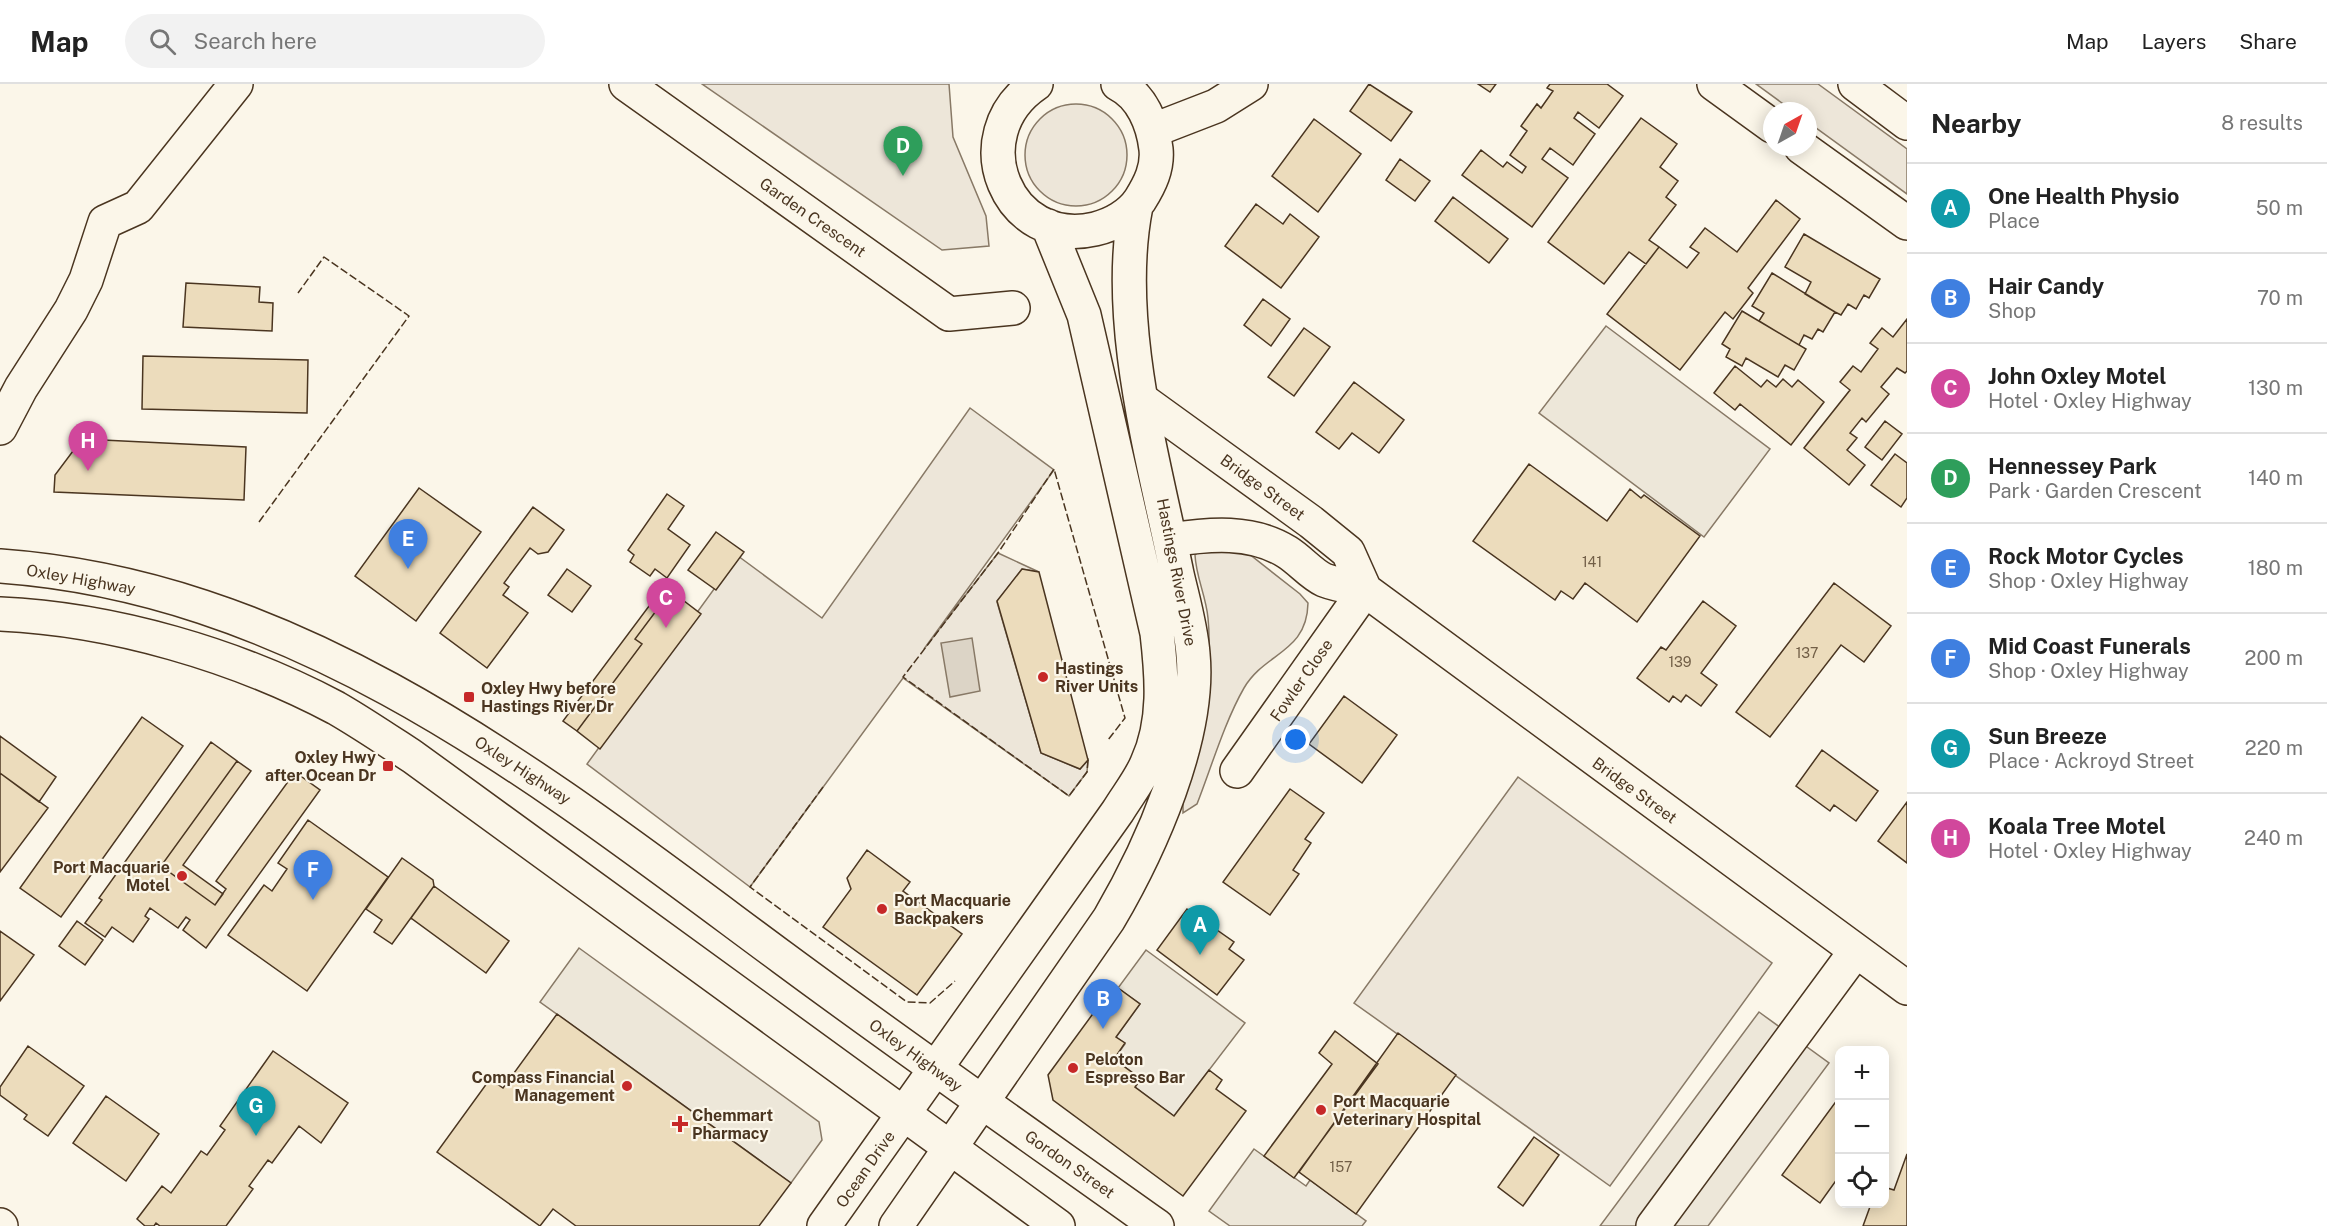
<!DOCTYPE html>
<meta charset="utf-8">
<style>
body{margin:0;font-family:"Public Sans",sans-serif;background:#f2f2f2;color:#222}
.controls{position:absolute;right:18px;bottom:18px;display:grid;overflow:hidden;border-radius:12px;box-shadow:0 3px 15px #0003}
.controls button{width:54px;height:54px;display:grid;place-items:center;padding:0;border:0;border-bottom:2px solid #e0e0e0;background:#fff;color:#222;font:30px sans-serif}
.compass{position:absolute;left:1763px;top:18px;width:54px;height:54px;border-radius:50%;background:#fff;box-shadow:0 3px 15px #0003;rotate:40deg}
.you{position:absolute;left:1296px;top:656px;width:21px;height:21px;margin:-15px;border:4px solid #fff;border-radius:50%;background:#1a73e8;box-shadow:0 0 0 9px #1a73e833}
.badge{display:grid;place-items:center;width:39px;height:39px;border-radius:50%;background:#0f766e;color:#fff;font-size:20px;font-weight:700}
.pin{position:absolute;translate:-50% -50px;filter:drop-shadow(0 2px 3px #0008)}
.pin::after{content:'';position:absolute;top:32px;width:21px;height:18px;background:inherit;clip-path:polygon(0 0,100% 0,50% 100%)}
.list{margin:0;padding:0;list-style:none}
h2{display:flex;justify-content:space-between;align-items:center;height:78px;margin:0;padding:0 24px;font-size:26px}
h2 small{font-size:20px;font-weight:400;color:#767676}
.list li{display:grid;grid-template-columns:39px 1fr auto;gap:18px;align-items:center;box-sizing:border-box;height:90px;padding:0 24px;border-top:2px solid #e0e0e0}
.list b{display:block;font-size:22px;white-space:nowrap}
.list p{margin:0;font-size:20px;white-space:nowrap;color:#767676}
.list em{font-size:20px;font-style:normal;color:#767676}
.icon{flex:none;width:33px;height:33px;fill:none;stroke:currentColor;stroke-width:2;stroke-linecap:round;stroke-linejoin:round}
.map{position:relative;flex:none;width:1907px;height:1142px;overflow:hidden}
header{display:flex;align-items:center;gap:36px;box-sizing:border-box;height:84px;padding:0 30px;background:#fff;border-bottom:2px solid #e0e0e0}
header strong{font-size:28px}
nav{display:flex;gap:33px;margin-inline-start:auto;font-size:21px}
.search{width:420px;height:54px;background:#f2f2f2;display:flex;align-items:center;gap:15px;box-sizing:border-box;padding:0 21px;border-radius:33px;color:#767676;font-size:22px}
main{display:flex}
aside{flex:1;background:#fff}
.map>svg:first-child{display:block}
</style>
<header>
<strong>Map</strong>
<div class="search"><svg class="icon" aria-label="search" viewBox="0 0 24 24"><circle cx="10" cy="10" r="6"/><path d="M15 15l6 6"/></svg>Search here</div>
<nav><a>Map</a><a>Layers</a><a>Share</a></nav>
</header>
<main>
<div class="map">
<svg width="1907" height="1142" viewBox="0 0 1907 1142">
<rect width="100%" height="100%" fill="#fbf6e9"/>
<path fill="#ede6d9" stroke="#887966" stroke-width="1.5" d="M702 0H949L953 53 986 132 989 162 942 166Z
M1756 0H1818L1907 65V110L1808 38V27H1793Z
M1025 71a51 51 0 1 1 102 0a51 51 0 1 1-102 0Z
M970 324 1054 386 924 565 998 469 1039 488 1022 485 997 518 1041 669 1080 685 1088 676 1087 688 1069 712 903 594 750 803 587 680 738 472 822 534Z
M1206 460 1244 466 1300 510 1308 519C1307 569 1265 568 1244 604 1225 637 1211 684 1197 720L1183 729V711C1195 653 1214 593 1208 534 1206 512 1196 493 1195 471Z
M1518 693 1772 879 1610 1102 1354 919Z"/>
<path fill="#ede7d9" stroke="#887966" stroke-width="1.5" d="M1606 242 1770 365 1704 453 1539 329Z
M579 864 819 1038 822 1056 791 1099 540 918Z
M1146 866 1245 939 1174 1032 1135 1003 1141 995 1114 975 1125 960 1116 953 1140 920 1118 904Z
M1759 928 1829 979 1708 1142H1600Z
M1254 1065 1306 1102 1310 1096 1366 1137 1362 1142H1230L1209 1127Z"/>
<path fill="#dcd4c6" stroke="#887966" stroke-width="1.5" d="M972 554 980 607 950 613 941 559Z"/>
<path fill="#ecdcbc" stroke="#4a3520" stroke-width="1.5" d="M1369 0 1412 28 1391 57 1350 27Z
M1478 0H1496L1490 8Z
M1550 0H1607L1623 12 1599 44 1578 28 1574 34 1595 50 1573 81 1550 64 1542 75 1568 94 1532 143 1462 91 1481 66 1503 83 1507 78 1522 89 1526 83 1510 71 1527 47 1521 42 1537 20 1541 24 1553 7 1547 4Z
M1641 34 1677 60 1660 83 1678 97 1666 113 1676 121 1649 156 1659 163 1646 180 1629 168 1604 200 1548 158Z
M1314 35 1361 70 1318 128 1272 92Z
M1400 75 1430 97 1415 117 1386 96Z
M1453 113 1508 155 1489 179 1435 137Z
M1776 116 1800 135 1748 204 1753 209 1733 235 1725 228 1680 286 1607 230 1659 163 1687 184 1699 169 1690 163 1705 144 1737 168Z
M1256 120 1283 140 1290 130 1319 153 1281 204 1225 162Z
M1804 150 1880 195 1869 214 1864 211 1856 225 1848 220 1841 231 1835 228 1805 210 1811 198 1785 183Z
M1772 189 1835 228 1823 248 1818 245 1812 255 1804 251 1799 261 1759 237 1764 229 1752 222Z
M186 199 260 203 259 218 273 219 272 247 183 243Z
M1263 215 1290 235 1271 262 1244 241Z
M1742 227 1806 265 1794 286 1785 281 1778 293 1746 274 1742 282 1726 273 1730 265 1722 260Z
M1907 235V287L1905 289 1897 284 1881 303 1889 310 1866 338 1862 334 1850 349 1857 354 1847 366 1865 381 1849 401 1804 364 1850 306 1840 298 1853 282 1861 288 1878 265 1870 259 1882 244 1893 253Z
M1304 244 1330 263 1294 312 1268 293Z
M143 272 308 276 307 329 142 325Z
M1735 282 1761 303 1767 296 1776 303 1783 295 1792 303 1798 296 1824 318 1791 361 1740 320 1735 326 1714 309Z
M1354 298 1404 336 1379 369 1352 349 1339 365 1316 348Z
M1885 337 1902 350 1882 376 1865 363Z
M82 355 246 363 244 416 54 408 55 391Z
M1895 370 1907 379V414L1901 423 1871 401Z
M1529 380 1607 437 1630 405 1641 414 1644 411 1700 452 1637 538 1585 499 1573 515 1561 507 1555 516 1473 457Z
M419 404 481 448 416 537 355 492Z
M667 410 684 422 668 445 690 461 667 494 655 485 650 492 630 478 634 471 628 466Z
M533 423 564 446 548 468 538 470 530 464 504 499 509 503 503 511 528 529 487 584 440 549Z
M716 448 744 468 716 506 688 486Z
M567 485 591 502 572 528 548 511Z
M1022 485 1039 488 1088 676 1080 685 1041 669 997 517Z
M1834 499 1891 542 1864 578 1841 561 1770 653 1736 628Z
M664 502 671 507 635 555 642 560 577 647 563 637Z
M671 507 701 530 600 665 577 647 642 560 635 555Z
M1703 517 1736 542 1701 589 1717 601 1701 622 1686 611 1681 618 1673 612 1669 618 1637 594 1661 563 1666 566Z
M1344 612 1397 651 1362 699 1309 660Z
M142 633 183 662 61 833 20 804Z
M0 652 56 693 39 718 0 689Z
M211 658 237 677 161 782 215 821 226 805 216 797 295 688 320 706 206 864 183 846 190 836 186 833 178 844 150 824 145 832 149 835 133 858 112 843 105 853 85 839 102 816 99 814Z
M1822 666 1878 707 1856 737 1834 721 1830 727 1796 702Z
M237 677 251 687 183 781 223 810 215 821 161 782Z
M0 689 48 724 0 788Z
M1290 705 1324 729 1305 755 1311 759 1293 786 1299 790 1270 831 1223 798Z
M1907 718V779L1878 757Z
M308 736 388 793 307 907 228 851 264 801 272 807 287 785 278 779Z
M867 766 910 798 903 807 962 850 917 911 823 843 851 805 847 794Z
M402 774 433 796 434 802 392 860 374 848 382 836 366 825Z
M434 802 509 857 486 889 411 834Z
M1187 825 1234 858 1229 865 1244 876 1217 911 1157 866Z
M77 837 103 856 85 881 59 862Z
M0 847 34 871 0 917Z
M1114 901 1140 920 1116 953 1125 959 1114 975 1141 995 1135 1003 1174 1032 1209 986 1222 996 1216 1005 1246 1027 1183 1112 1053 1016 1048 991Z
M557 930 791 1099 759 1142H576L553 1125 540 1142 437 1068 490 995 503 1004Z
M1335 947 1378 980 1294 1094 1264 1072 1332 980 1319 969Z
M1398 949 1456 991 1356 1130 1299 1088Z
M28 962 84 1002 48 1052 24 1035 27 1031 0 1011V1003Z
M273 967 348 1019 321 1059 299 1042 272 1079 268 1076 249 1102 253 1105 226 1142H160L156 1139 154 1142H145L137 1135 162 1102 171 1109 201 1067 207 1071 225 1046 220 1042Z
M106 1012 159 1050 126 1097 73 1059Z
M1840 1012V1091L1820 1119 1782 1091Z
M1534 1053 1559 1071 1523 1122 1498 1103Z
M1907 1070V1142H1863L1871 1120H1884V1103L1894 1106Z"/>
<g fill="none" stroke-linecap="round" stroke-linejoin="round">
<defs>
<path id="minor" d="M626 0 949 230 1013 224
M1714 0 1772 42
M1855 0 1907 39
M1154 46 1216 22 1251 0
M1801 63 1907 139
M1142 316 1311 438 1348 468 1365 506
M0 344 21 304 71 226 86 196 105 138 138 123 236 0
M1171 456C1209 450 1252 446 1287 468 1300 476 1311 490 1324 496 1337 501 1352 503 1365 506L1907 904
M1237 687 1365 506
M0 1141 1 1142
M1653 1142 1855 868"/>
<path id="major" d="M1036 0C960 52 1008 165 1095 145 1112 141 1130 131 1140 116 1150 100 1158 84 1156 65 1153 40 1142 12 1118 0
M0 482C305 504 546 699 783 874 906 965 1032 1053 1157 1142
M0 530C113 535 236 571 336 624 362 639 387 656 413 673L1058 1142
M824 1142 1118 727C1127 712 1140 696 1147 679 1166 638 1162 592 1157 549L1084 231 1048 142
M896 1142 1109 835C1150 765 1201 653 1193 570 1191 543 1183 516 1177 490 1154 376 1113 237 1136 122"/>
</defs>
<use href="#minor" stroke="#4a3520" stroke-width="36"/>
<use href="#major" stroke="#4a3520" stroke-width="36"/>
<use href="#minor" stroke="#fbf6e9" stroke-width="33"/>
<use href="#major" stroke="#fbf6e9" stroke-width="33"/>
<path stroke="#4a3520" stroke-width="1.5" stroke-dasharray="8 3" stroke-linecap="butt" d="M259 438 409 232 324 173 298 209
M1088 676 1087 688 1069 712 903 593 998 469 1054 385 1125 634 1108 656
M823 703 750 803 907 918 930 919 955 897"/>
</g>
<g fill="#c62828" stroke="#fbf6e9" stroke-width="2">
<circle cx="1043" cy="593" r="6"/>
<rect x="463" y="607" width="12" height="12" rx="3"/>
<rect x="382" y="676" width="12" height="12" rx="3"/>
<circle cx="182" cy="792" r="6"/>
<circle cx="882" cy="825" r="6"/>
<circle cx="1073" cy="984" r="6"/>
<circle cx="627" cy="1002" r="6"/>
<circle cx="1321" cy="1026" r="6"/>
<path d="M677 1031h6v6h6v6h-6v6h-6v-6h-6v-6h6z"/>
</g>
<g text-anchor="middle" stroke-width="4.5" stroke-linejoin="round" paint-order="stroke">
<g font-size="14" fill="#725f47">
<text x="1592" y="483">141</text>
<text x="1807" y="574">137</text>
<text x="1680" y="583">139</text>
<text x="1341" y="1088">157</text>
</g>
<g font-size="16" fill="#4a3520" stroke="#fbf6e9">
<text transform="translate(813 133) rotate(35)" y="6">Garden Crescent</text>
<text transform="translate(1263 403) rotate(36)" y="6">Bridge Street</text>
<text transform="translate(1177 488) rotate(79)" y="6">Hastings River Drive</text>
<text transform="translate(81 495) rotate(10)" y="6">Oxley Highway</text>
<text transform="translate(1301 596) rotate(-55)" y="6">Fowler Close</text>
<text transform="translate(523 686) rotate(33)" y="6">Oxley Highway</text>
<text transform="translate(1635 706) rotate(36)" y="6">Bridge Street</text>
<text transform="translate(916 971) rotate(36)" y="6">Oxley Highway</text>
<text transform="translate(1070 1080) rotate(35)" y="6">Gordon Street</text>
<text transform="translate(865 1085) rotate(-55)" y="6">Ocean Drive</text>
</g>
<g font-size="16" font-weight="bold" fill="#4a3520" stroke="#fbf6e9" text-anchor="start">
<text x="1055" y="590">Hastings<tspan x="1055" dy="18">River Units</tspan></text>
<text x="481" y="610">Oxley Hwy before<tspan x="481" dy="18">Hastings River Dr</tspan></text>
<text x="376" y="679" text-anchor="end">Oxley Hwy<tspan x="376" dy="18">after Ocean Dr</tspan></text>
<text x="170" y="789" text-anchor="end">Port Macquarie<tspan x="170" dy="18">Motel</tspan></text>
<text x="894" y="822">Port Macquarie<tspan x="894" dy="18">Backpakers</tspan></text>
<text x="1085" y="981">Peloton<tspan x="1085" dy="18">Espresso Bar</tspan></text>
<text x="615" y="999" text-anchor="end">Compass Financial<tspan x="615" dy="18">Management</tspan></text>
<text x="1333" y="1023">Port Macquarie<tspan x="1333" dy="18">Veterinary Hospital</tspan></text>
<text x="692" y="1037">Chemmart<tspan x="692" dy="18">Pharmacy</tspan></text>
</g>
</g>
</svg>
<div class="controls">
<button>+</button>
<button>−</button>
<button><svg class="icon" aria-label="locate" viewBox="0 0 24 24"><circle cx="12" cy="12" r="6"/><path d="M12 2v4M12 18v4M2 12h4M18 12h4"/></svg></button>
</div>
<svg class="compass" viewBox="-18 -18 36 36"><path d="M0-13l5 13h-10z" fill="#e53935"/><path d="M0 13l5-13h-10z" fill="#767676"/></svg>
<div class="you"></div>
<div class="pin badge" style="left:1200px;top:871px;background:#0f9aa8">A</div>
<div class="pin badge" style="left:1103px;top:945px;background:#3f7fe0">B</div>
<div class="pin badge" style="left:666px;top:544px;background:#d1479c">C</div>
<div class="pin badge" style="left:903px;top:92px;background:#2e9e5b">D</div>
<div class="pin badge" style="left:408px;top:485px;background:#3f7fe0">E</div>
<div class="pin badge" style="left:313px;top:816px;background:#3f7fe0">F</div>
<div class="pin badge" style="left:256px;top:1052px;background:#0f9aa8">G</div>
<div class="pin badge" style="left:88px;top:387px;background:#d1479c">H</div>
</div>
<aside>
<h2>Nearby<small>8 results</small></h2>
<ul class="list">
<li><span class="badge" style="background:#0f9aa8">A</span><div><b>One Health Physio</b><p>Place</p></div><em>50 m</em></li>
<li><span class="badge" style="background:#3f7fe0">B</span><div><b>Hair Candy</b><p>Shop</p></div><em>70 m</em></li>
<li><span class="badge" style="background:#d1479c">C</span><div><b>John Oxley Motel</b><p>Hotel · Oxley Highway</p></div><em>130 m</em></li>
<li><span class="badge" style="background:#2e9e5b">D</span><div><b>Hennessey Park</b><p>Park · Garden Crescent</p></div><em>140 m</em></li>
<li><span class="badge" style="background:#3f7fe0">E</span><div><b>Rock Motor Cycles</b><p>Shop · Oxley Highway</p></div><em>180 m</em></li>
<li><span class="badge" style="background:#3f7fe0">F</span><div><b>Mid Coast Funerals</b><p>Shop · Oxley Highway</p></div><em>200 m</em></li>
<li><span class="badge" style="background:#0f9aa8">G</span><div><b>Sun Breeze</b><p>Place · Ackroyd Street</p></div><em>220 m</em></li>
<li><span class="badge" style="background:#d1479c">H</span><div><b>Koala Tree Motel</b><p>Hotel · Oxley Highway</p></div><em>240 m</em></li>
</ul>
</aside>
</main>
